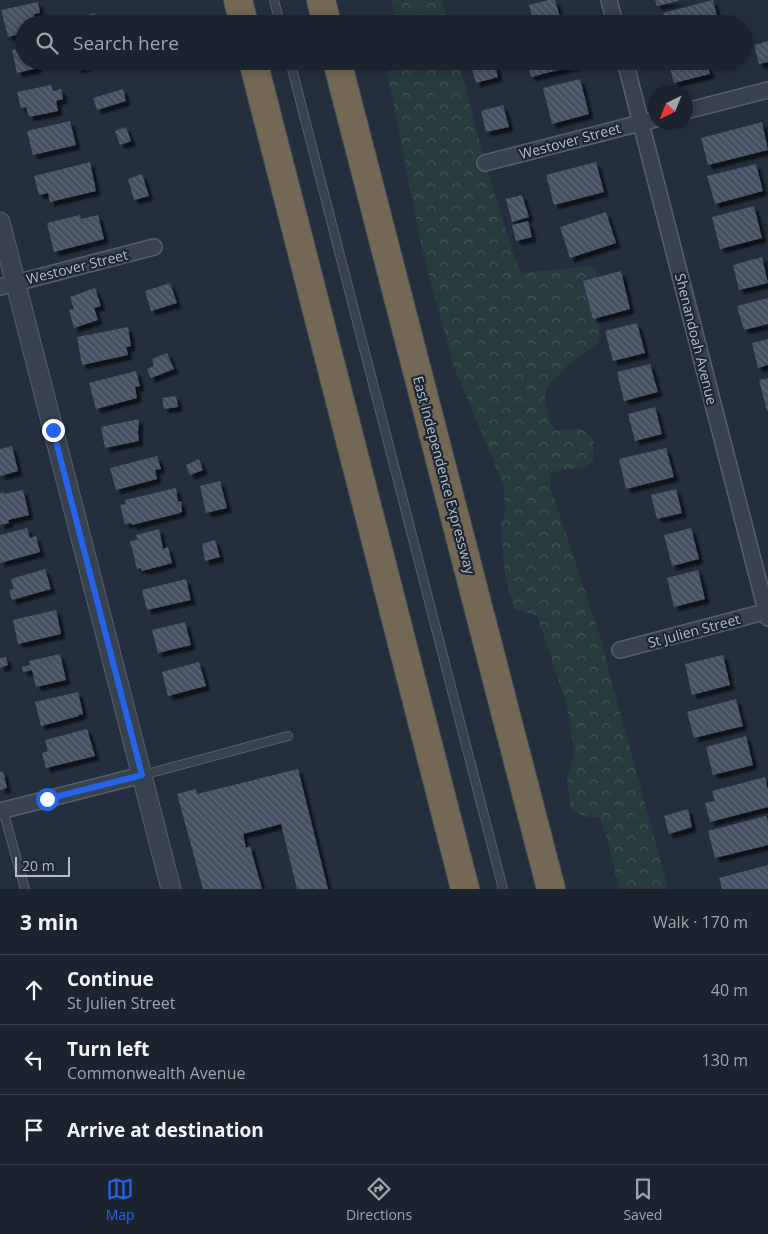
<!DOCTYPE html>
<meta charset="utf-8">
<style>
body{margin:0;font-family:"Open Sans",sans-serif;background:#282f3a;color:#f1f3f6}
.compass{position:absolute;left:648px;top:85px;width:45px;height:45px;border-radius:50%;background:#1b232e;box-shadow:0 2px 12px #0003;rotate:223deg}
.scale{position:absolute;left:15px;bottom:12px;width:55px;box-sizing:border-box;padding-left:5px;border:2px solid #b4bcc9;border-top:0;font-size:14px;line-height:18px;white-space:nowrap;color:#b4bcc9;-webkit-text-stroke:4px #1d2633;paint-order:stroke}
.stop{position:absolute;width:15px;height:15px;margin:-11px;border:4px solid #2563eb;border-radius:50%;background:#fff}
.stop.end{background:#2563eb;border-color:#fff;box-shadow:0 1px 5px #0008}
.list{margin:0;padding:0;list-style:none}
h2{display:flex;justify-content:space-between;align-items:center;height:65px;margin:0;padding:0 20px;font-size:21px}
h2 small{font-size:16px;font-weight:400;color:#a0a4aa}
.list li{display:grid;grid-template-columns:32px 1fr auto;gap:15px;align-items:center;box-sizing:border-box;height:70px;padding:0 20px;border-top:1px solid #39404a}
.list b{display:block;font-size:19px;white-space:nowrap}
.list p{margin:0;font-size:16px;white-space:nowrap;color:#a0a4aa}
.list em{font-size:16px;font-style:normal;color:#a0a4aa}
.icon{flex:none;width:28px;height:28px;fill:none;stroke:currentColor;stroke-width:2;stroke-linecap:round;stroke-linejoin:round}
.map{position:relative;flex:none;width:768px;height:889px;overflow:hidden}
.search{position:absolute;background:#1b232e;box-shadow:0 2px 12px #0003;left:15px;right:15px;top:15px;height:55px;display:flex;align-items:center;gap:12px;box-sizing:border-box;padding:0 18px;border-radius:28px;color:#a0a4aa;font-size:19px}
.sheet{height:275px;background:#1b232e}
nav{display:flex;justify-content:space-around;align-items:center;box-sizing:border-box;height:70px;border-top:1px solid #39404a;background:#1b232e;font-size:14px;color:#a0a4aa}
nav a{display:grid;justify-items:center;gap:2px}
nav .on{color:#2563eb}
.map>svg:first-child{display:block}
</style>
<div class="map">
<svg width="768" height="889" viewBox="0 0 768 889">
<defs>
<pattern id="forest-crowns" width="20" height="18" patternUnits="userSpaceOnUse" patternTransform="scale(1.25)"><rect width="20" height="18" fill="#263c3f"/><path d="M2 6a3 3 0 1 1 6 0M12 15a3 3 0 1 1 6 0" fill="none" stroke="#435659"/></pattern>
<pattern id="building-back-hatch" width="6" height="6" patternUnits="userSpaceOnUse" patternTransform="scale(1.25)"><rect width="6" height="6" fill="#455162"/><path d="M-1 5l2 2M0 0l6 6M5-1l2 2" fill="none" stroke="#5d6877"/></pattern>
<filter id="shadow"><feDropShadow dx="4.5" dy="4.5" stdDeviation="1" flood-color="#0009"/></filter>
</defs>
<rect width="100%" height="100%" fill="#242f3e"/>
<path fill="url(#forest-crowns)" d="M391 0H442L448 24H394V9Z
M385 61H458L489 176 517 265 522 273 591 266 597 271 600 332 598 343 569 365 547 387 545 403 552 426 557 431 580 428 594 439 593 462C580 471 566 467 551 473L550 486 599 634 668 889H619L609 845 600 818 583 816 571 809 567 778 575 753 566 702 537 616 514 609 505 575 501 526 505 512 503 484 454 367 423 254Z"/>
<path fill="url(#building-back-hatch)" filter="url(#shadow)" d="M549 0H555L562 24H534L529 5Z
M655 0H678V1L657 6Z
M713 0 719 24H666L663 13Z
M38 2 40 13 34 14 36 24H24V33L8 37 1 10Z
M95 13 97 22 87 24H72L71 19Z
M768 41V62L759 64 754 45Z
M24 47V61H36L38 68 17 73 12 50Z
M87 61 88 66 77 69 75 62Z
M494 61 498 77 476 83 470 62Z
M527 61H577L578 65 531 77Z
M668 61H706L710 74 674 83Z
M580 79 589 114 552 124 543 88Z
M51 85 53 91 61 89 63 99 56 101 58 111 29 117 26 107 21 108 17 92Z
M123 89 126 101 97 110 93 98Z
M503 105 509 127 486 132 481 111Z
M70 121 76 145 33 155 27 131Z
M762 122 768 150 708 165 701 138Z
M126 127 131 141 120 145 115 131Z
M90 162 96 191 50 202 48 193 39 195 34 176Z
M596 162 604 192 554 205 546 175Z
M756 164 763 191 715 204 707 176Z
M142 174 149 196 134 200 128 179Z
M522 195 529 217 512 222 506 199Z
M754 206 762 238 720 249 712 217Z
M606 212 616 243 570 258 560 227Z
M80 215 81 219 98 215 104 239 54 252 47 223Z
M528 221 532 237 516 241 512 225Z
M762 257 768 283 739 290 733 265Z
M621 271 630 309 593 319 583 281Z
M170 283 177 303 151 311 145 291Z
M95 288 101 306 94 308 98 320 74 328 69 310 74 309 70 297Z
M768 298V324L744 330 737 306Z
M637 323 645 353 613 361 605 331Z
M128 327 131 346 126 347 128 355 82 365 77 337Z
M768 339V365L758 368 752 343Z
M167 353 174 369 151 378 147 369 154 366 152 359Z
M650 364 658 392 624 401 617 372Z
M136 371 140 386 135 387 137 398 96 409 89 383Z
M768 378V411H767L759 380Z
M176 396 178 407 164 409 162 398Z
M655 407 662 434 635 441 628 414Z
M139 419 138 432 139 441 105 448 101 427Z
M12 446 18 471 0 476V449Z
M666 448 674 477 626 489 619 459Z
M157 456 161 469 155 470 157 479 116 490 110 468Z
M199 459 203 470 190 475 186 465Z
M220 481 227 508 206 513 200 486Z
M176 488 178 502 181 501 182 511 180 513 132 525 131 523 125 524 120 505 126 504 125 500Z
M676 489 682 513 657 519 651 495Z
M23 490 29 515 8 520 9 523 0 525V493L4 492V494Z
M27 528 30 538 36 536 40 552 0 563V535Z
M691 528 699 559 672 566 664 535Z
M159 529 163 549 168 547 172 563 142 571 141 568 137 569 130 541 138 540 136 535Z
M215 540 220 557 205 561 202 544Z
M45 569 51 589 12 600 9 590 14 589 11 579Z
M698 570 705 599 674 607 667 578Z
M186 579 191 600 147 610 142 590Z
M56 610 61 634 18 644 13 620Z
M185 622 191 645 158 653 152 630Z
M60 654 66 680 36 687 32 670 23 672 22 667 30 665 29 661Z
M723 655 730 685 692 695 685 664Z
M6 657 8 665 0 668V658Z
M199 662 206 686 168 696 162 672Z
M78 692 83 714 78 715 79 716 41 726 35 702Z
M736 699 743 726 694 738 687 712Z
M87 729 95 756 46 768 42 753 48 751 45 740Z
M746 736 753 765 713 775 706 747Z
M298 769 328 889H297L281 824 243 834 246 848 250 846 262 889H203L177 794 196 789 197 794Z
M3 771 7 788 0 790V772Z
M765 777 768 790V807L710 822 705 803 715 801 712 791Z
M688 809 692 827 669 834 664 816Z
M766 816 768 822V845L715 858 708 831Z
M768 865V889H722L719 878Z"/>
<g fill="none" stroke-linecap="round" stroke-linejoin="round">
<defs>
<path id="service" d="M274 0 280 24
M290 61 503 889
M143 775 288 736
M3 810 25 889"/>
<path id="minor" d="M609 0 615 24
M625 61 768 618
M686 111 768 90
M485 163 656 119
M0 287 154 247
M620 650 768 611
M0 811 142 775"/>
<path id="tertiary" d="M0 222 171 889"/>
<path id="motorway" d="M238 0 244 24
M321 0 327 24
M253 61 465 889
M337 61 551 889"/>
</defs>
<use href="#service" stroke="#565f6c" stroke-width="10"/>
<use href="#minor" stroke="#565f6c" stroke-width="18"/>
<use href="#tertiary" stroke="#565f6c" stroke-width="21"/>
<use href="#motorway" stroke="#434c59" stroke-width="30"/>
<use href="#service" stroke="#38414e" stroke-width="8"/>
<use href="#minor" stroke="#38414e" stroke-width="15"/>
<use href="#tertiary" stroke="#38414e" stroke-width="19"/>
<use href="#motorway" stroke="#746855" stroke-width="28"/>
</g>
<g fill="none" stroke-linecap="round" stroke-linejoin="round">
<path stroke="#2563eb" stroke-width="6" d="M47 799 142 775 53 430"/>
</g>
<g text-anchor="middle" stroke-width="4.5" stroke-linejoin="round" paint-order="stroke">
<g font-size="14" fill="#b4bcc9" stroke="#1d2633">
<text transform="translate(570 141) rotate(-15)" y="5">Westover Street</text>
<text transform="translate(77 267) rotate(-14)" y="5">Westover Street</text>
<text transform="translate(696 339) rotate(76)" y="5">Shenandoah Avenue</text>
<text transform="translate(444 475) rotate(75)" y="5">East Independence Expressway</text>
<text transform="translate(694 631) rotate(-15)" y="5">St Julien Street</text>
</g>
</g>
</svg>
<svg class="compass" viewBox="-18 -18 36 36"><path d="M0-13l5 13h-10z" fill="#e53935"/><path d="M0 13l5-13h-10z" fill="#a0a4aa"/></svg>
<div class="scale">20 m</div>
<div class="stop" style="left:47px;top:799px"></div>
<div class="stop end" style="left:53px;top:430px"></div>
<div class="search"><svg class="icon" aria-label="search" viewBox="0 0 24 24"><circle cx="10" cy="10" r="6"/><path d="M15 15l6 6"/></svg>Search here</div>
</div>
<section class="sheet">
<h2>3 min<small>Walk · 170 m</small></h2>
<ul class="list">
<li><svg class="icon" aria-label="ahead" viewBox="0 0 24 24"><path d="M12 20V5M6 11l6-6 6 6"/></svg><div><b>Continue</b><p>St Julien Street</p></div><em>40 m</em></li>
<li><svg class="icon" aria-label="left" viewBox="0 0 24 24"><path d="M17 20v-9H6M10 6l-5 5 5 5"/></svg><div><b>Turn left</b><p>Commonwealth Avenue</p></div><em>130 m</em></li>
<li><svg class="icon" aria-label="arrive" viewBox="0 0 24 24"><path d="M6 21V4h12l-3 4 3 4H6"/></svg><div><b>Arrive at destination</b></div></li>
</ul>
</section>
<nav>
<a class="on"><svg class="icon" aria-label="map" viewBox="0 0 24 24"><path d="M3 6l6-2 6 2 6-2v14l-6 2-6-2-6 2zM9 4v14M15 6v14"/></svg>Map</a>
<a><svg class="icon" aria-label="directions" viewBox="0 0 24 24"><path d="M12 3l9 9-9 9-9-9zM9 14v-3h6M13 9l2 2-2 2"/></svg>Directions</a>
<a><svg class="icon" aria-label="saved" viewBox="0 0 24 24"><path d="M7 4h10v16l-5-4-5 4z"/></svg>Saved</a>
</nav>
